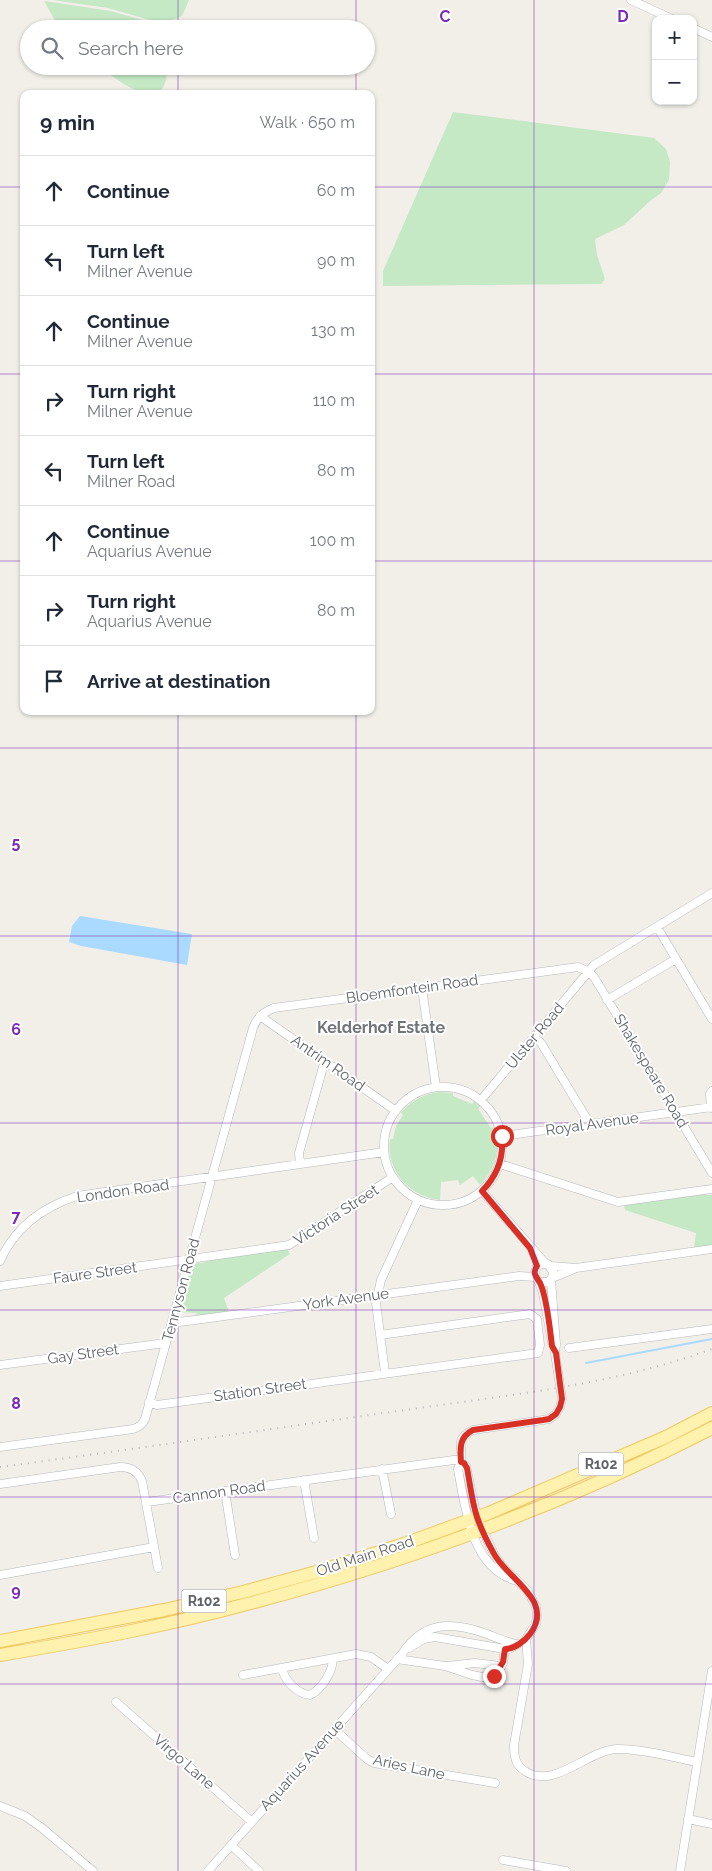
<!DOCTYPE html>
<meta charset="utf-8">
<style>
body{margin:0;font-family:Raleway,sans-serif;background:#f2f2f3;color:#1f2937}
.controls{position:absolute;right:15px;top:15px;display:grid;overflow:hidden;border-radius:10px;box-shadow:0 1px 4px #0004}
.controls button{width:45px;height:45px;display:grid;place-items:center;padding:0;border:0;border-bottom:1px solid #e0e1e3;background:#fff;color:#1f2937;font:25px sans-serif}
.stop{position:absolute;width:15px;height:15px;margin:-11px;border:4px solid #d93025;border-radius:50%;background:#fff}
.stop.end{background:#d93025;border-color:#fff;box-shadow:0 1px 5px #0008}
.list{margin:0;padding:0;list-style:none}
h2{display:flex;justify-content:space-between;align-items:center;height:65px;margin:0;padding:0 20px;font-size:21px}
h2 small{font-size:16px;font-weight:400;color:#747a83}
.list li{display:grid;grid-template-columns:32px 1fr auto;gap:15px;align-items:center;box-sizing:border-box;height:70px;padding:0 20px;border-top:1px solid #e0e1e3}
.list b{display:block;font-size:19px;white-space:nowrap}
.list p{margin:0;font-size:16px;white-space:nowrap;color:#747a83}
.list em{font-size:16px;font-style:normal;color:#747a83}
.icon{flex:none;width:28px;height:28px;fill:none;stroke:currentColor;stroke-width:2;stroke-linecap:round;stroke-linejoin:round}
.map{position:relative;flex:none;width:712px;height:1871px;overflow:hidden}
.search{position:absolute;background:#fff;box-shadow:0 1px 4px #0004;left:20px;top:20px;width:355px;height:55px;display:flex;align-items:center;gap:12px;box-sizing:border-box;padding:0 18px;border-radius:28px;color:#747a83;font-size:19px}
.panel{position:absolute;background:#fff;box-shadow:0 1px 4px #0004;left:20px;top:90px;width:355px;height:625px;border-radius:10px}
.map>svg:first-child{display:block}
</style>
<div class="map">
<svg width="712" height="1871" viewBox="0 0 712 1871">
<rect width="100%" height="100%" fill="#f1efe8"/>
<path fill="#c5e8c5" d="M53 0H189L182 16 164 24 108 8Z
M44 1 111 11 149 22 164 29H60Z
M99 66H169C167 73 166 84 162 89 148 106 111 75 99 66Z
M453 112 654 138 666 149 670 162 669 180 661 193 650 201 624 225 595 239 597 255 605 279 601 284 383 286V271Z
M438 1092 453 1093V1096L472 1104 474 1101 480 1106 478 1109 491 1128 494 1127C501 1148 496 1167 482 1183L480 1185 473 1176 460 1185 458 1180 441 1182 440 1200C409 1196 386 1171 390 1139H393L396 1126 403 1115 401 1113C410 1101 423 1095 438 1092Z
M706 1194 707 1195H712V1246L694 1248 696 1233 625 1210 624 1205Z
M287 1249 290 1254 224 1298 229 1312 197 1316 196 1313 182 1312 181 1309 183 1301 181 1300 188 1277H189L195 1264 206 1262V1261Z"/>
<path fill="#aadaff" d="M80 916 192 934 187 965 81 946 69 942 72 926Z"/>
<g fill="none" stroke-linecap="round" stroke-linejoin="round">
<path stroke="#aadaff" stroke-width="2" d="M586 1363 712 1339"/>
<defs>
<path id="minor" d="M631 0 672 19
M693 28 712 37
M657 927 712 1019
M422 988 436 1087
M607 1000 676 959
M260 1016 396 1111
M534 1037 541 1043 587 1119 588 1125
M384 1146a59 59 0 1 1 118 0a59 59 0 1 1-118 0Z
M481 1100 594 965 712 893
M711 1108 710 1094 712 1091
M502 1136 712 1107
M300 1164 299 1153 323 1067 326 1062
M500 1164 618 1202 712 1189
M482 1191 545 1263
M0 1261C15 1227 43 1207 77 1196L384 1152
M551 1266 576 1268 712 1249
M552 1278 574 1269
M539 1282H548L552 1278 553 1272 548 1264H542L537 1266 534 1275 539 1282 543 1293 552 1342
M0 1286 289 1245 393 1177
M172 1321 179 1322 195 1320 519 1276 535 1277
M569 1348 712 1329
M0 1365 158 1344 165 1345
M385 1373 376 1303 381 1280 418 1200
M149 1402 157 1405 538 1353 540 1345 537 1319 530 1314 380 1335
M0 1447 133 1429C139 1427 142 1425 145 1419L253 1028C257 1017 264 1012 274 1008L578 967 587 971 594 977 712 1173
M461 1462 466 1466 477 1518 494 1554 502 1566 528 1591 536 1607 537 1616 536 1624 526 1639 528 1664 514 1745C514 1756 515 1765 525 1771 554 1791 588 1749 618 1749 644 1749 671 1757 697 1762
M382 1469 391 1514
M304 1480 314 1538
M0 1484 120 1467C131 1467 138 1471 142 1481L158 1568
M225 1491 235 1555
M147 1502 461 1459
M0 1575 154 1547
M514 1580C471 1566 465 1507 458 1469 459 1467 460 1464 461 1462 464 1447 453 1440 473 1430L543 1420 549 1419 556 1414 560 1407 562 1399 555 1353 556 1344 551 1280
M409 1648 424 1639 435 1637 505 1649H509L518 1644
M397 1659 445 1666 472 1675 487 1678 497 1674 503 1663 505 1649
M447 1666 475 1663 501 1666
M282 1668C284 1680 297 1694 310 1695 322 1689 332 1673 333 1659
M243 1675 356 1654 371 1657 388 1669
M116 1702 252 1822
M334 1729 367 1759 374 1763 495 1783
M0 1806 25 1816 42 1828 93 1871
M688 1819 712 1824
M231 1845 259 1871
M503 1860 566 1871
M208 1871 402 1654C423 1622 450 1621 484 1633 496 1637 504 1642 517 1644
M680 1871 712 1671"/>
<path id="primary" d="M0 1641 164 1610 243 1592 320 1571 404 1544 489 1513 666 1437 712 1413
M0 1655C83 1641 166 1626 247 1604 407 1562 565 1504 712 1428"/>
</defs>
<use href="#minor" stroke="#b5b8bc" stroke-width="9"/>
<use href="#primary" stroke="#f2c960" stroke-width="14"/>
<use href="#minor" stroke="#fff" stroke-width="8"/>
<use href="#primary" stroke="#fff2af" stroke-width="12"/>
<path stroke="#b6b7b8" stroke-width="2" stroke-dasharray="1 6" stroke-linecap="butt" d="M0 1467C135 1449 270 1429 405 1410 508 1395 614 1385 712 1349"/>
</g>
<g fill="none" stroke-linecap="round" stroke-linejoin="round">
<path stroke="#d93025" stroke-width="6" d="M494 1676 503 1662 505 1649C514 1649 525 1641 530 1634 556 1600 505 1578 493 1552 487 1541 481 1529 477 1517 472 1502 470 1484 467 1468L464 1463 461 1462C460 1448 459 1437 473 1430L543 1420 549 1419 556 1414 560 1407 562 1399 556 1353 552 1346C550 1330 547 1297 540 1283 536 1276 532 1274 537 1266L530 1248 482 1191C497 1176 504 1158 502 1136"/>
</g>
<path fill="none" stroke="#7b2cbf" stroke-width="1" stroke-opacity="0.55" d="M178 0V29M356 0V29M534 0V1871M178 66V94M356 66V94M0 187H24M371 187H712M0 374H24M371 374H712M0 561H24M371 561H712M178 711V1871M356 711V1871M0 748H712M0 936H712M0 1123H712M0 1310H712M0 1497H712M0 1684H712"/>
<g text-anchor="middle" stroke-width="4" stroke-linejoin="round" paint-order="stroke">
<g fill="#fff" stroke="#8f9295" stroke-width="1">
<rect x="578.5" y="1452.5" width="45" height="23" rx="4"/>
<rect x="181.5" y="1589.5" width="45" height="23" rx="4"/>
</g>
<g font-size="14" font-weight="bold" fill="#5f6368">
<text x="601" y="1469">R102</text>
<text x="204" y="1606">R102</text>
</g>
<g font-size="15" fill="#5f6368" stroke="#fff">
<text transform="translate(412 989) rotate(-8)" y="5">Bloemfontein Road</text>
<text transform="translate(535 1036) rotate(-50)" y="5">Ulster Road</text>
<text transform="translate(328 1063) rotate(35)" y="5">Antrim Road</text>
<text transform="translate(651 1071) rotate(59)" y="5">Shakespeare Road</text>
<text transform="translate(592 1124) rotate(-8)" y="5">Royal Avenue</text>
<text transform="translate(123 1191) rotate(-8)" y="5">London Road</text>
<text transform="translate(336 1215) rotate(-33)" y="5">Victoria Street</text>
<text transform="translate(95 1273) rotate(-8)" y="5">Faure Street</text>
<text transform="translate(181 1290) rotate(-75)" y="5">Tennyson Road</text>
<text transform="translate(346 1299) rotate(-8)" y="5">York Avenue</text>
<text transform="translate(83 1354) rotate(-8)" y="5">Gay Street</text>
<text transform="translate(260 1390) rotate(-8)" y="5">Station Street</text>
<text transform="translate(219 1492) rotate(-8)" y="5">Cannon Road</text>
<text transform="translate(365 1556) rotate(-18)" y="5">Old Main Road</text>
<text transform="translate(184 1762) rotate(41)" y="5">Virgo Lane</text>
<text transform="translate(302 1765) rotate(-48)" y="5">Aquarius Avenue</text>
<text transform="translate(409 1767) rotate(12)" y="5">Aries Lane</text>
</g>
<g font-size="16" font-weight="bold" fill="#70757a" stroke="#fff">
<text x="381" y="1033">Kelderhof Estate</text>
</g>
</g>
<g font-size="16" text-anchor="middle" font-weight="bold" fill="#7b2cbf" stroke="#fff" stroke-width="4" stroke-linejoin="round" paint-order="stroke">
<text x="445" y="22">C</text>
<text x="623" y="22">D</text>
<text x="16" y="848">5</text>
<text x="16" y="1035">6</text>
<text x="16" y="1222">7</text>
<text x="16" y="1409">8</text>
<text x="16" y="1596">9</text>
</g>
</svg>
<div class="controls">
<button>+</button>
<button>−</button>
</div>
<div class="stop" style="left:502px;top:1136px"></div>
<div class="stop end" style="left:494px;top:1676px"></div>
<div class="search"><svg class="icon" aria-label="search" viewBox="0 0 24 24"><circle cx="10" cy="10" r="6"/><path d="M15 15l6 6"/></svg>Search here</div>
<section class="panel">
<h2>9 min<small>Walk · 650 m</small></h2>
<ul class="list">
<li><svg class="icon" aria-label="ahead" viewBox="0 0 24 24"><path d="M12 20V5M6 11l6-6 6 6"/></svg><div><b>Continue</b></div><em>60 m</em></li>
<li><svg class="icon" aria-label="left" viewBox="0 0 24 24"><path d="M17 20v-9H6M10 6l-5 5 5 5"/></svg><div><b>Turn left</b><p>Milner Avenue</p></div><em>90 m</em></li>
<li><svg class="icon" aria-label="ahead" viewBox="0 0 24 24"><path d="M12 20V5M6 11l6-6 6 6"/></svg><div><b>Continue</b><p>Milner Avenue</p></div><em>130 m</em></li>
<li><svg class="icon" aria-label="right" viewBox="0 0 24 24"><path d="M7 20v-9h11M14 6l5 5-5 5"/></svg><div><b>Turn right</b><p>Milner Avenue</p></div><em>110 m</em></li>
<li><svg class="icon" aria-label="left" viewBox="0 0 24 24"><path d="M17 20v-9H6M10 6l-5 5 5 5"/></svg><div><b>Turn left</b><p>Milner Road</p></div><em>80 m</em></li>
<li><svg class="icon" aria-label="ahead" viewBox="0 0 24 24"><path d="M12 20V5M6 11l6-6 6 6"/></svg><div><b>Continue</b><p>Aquarius Avenue</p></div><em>100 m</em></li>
<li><svg class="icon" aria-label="right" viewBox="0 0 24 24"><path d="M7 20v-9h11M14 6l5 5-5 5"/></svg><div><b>Turn right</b><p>Aquarius Avenue</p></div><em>80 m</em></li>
<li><svg class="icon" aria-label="arrive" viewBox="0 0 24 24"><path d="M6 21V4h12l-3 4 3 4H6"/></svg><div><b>Arrive at destination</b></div></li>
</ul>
</section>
</div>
